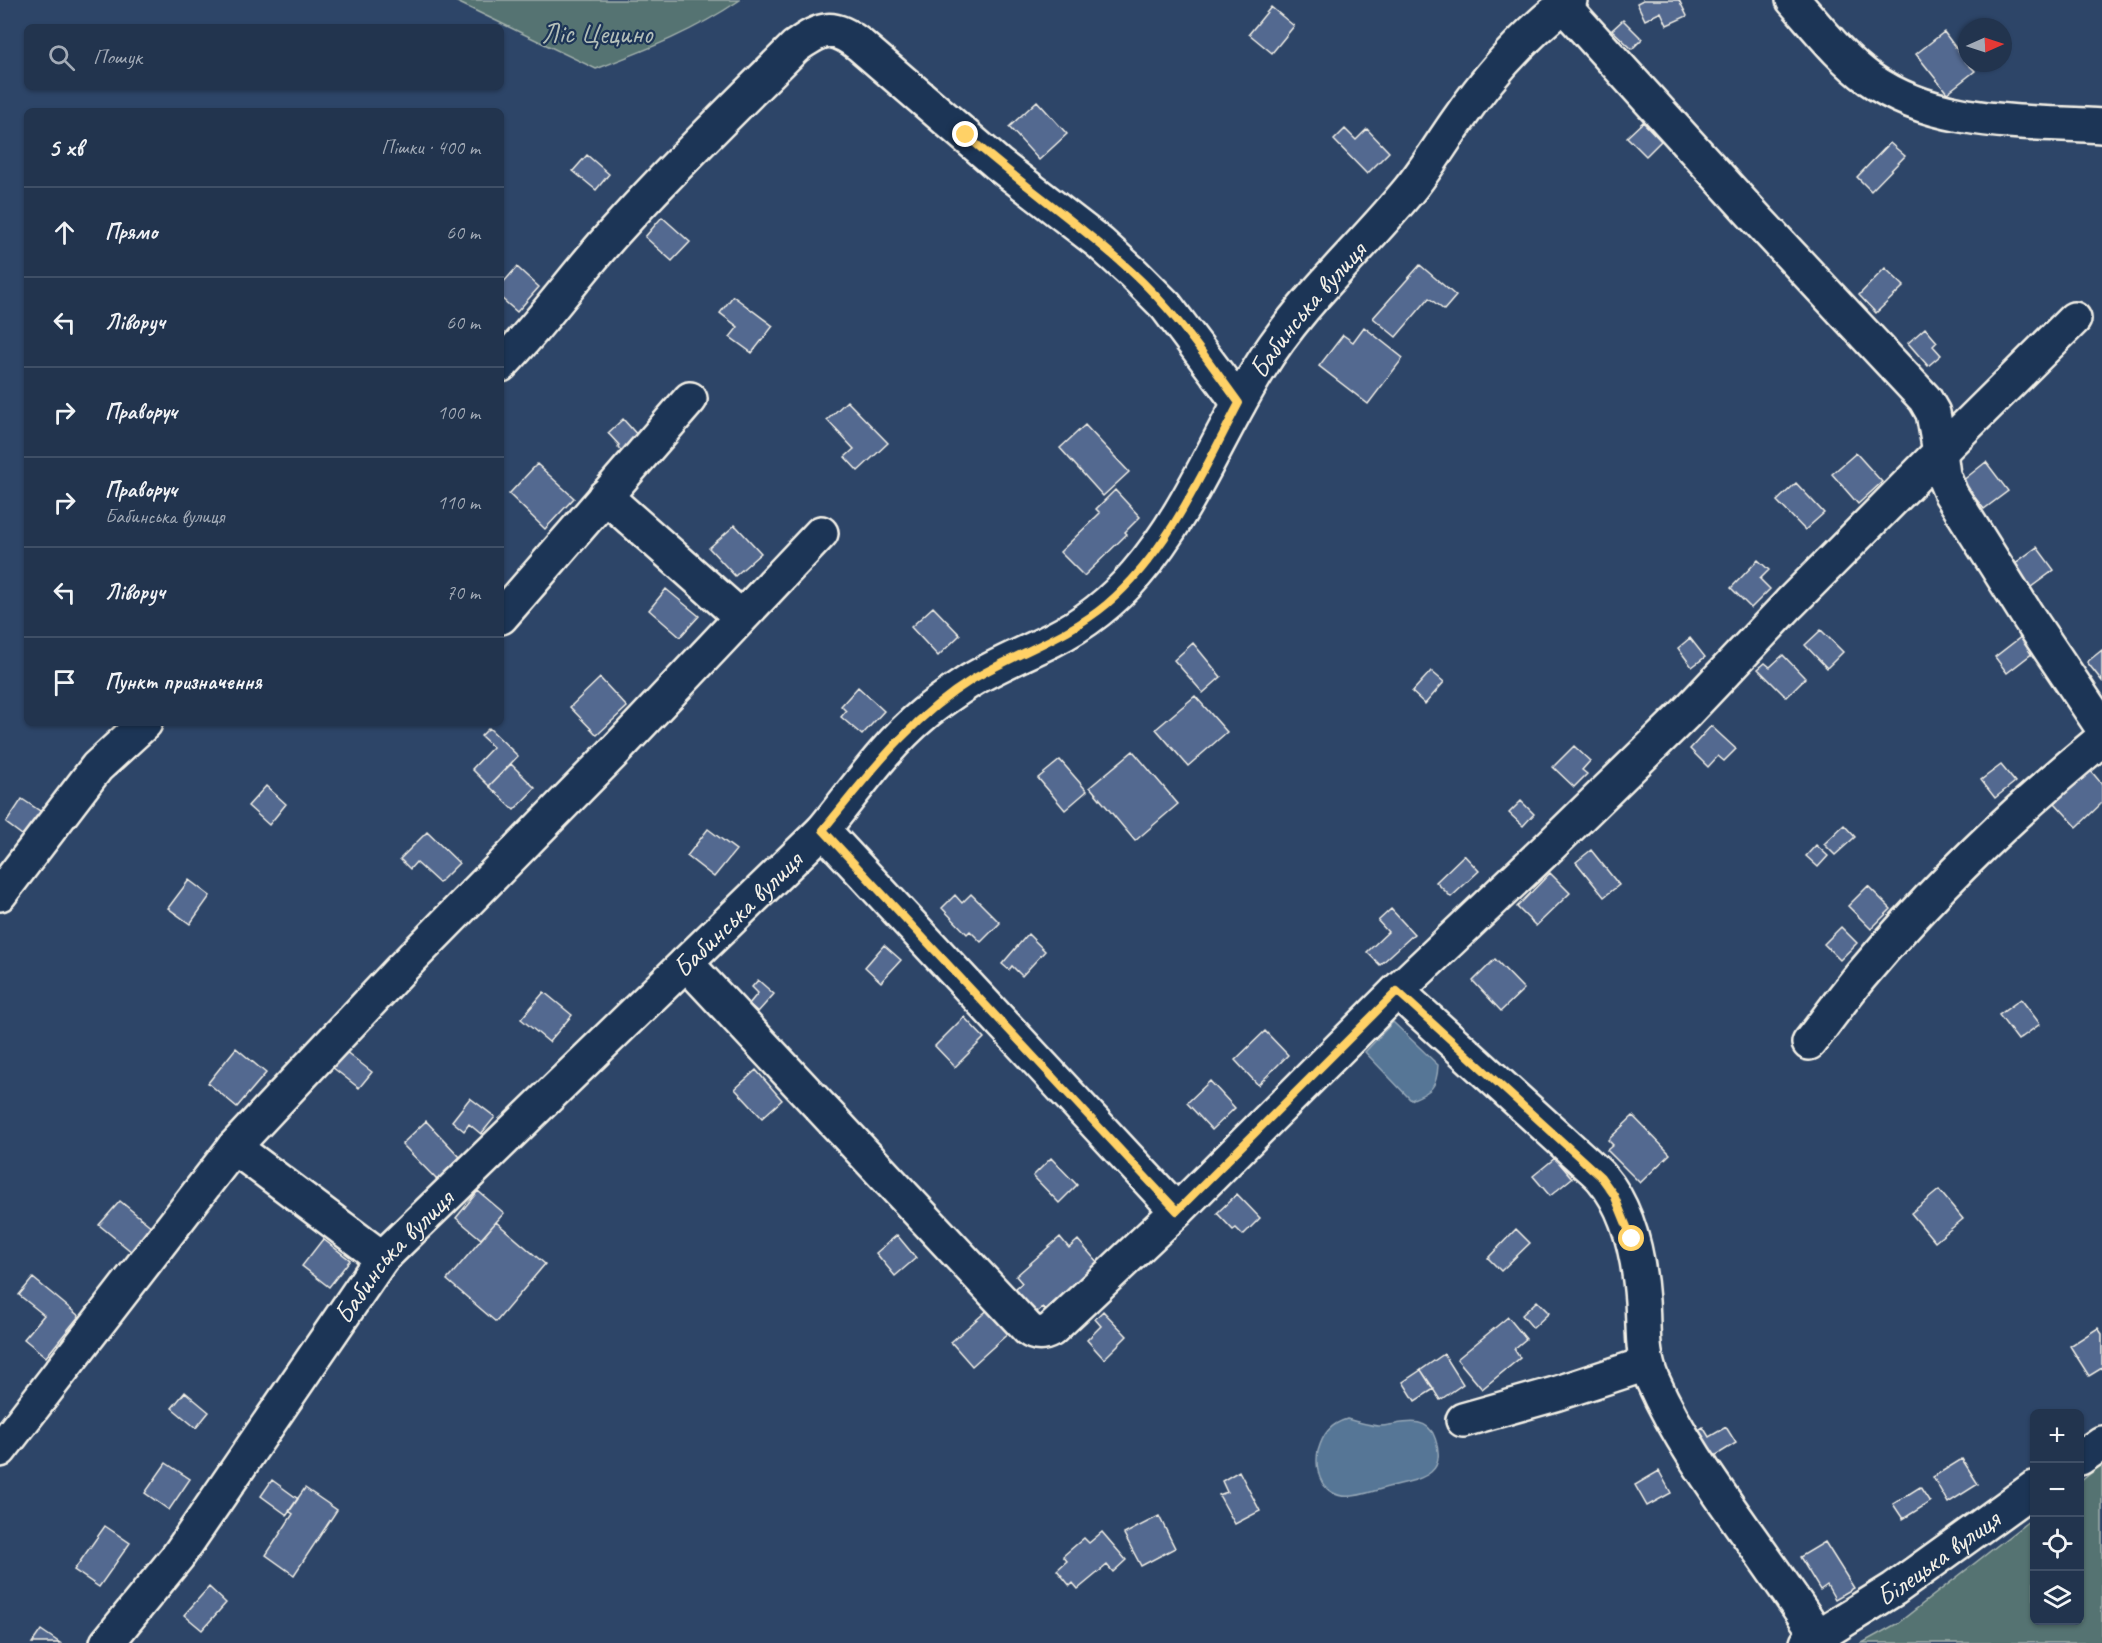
<!DOCTYPE html>
<html lang="uk">
<meta charset="utf-8">
<style>
body{margin:0;font-family:Caveat,sans-serif;background:#2a3c55;color:#f1f3f6}
.controls{position:absolute;right:18px;bottom:18px;display:grid;overflow:hidden;border-radius:9px;box-shadow:0 2px 4px #0004}
.controls button{width:54px;height:54px;display:grid;place-items:center;padding:0;border:0;border-bottom:2px solid #3f4f66;background:#22344e;color:#f1f3f6;font:30px sans-serif}
.compass{position:absolute;left:1958px;top:18px;width:54px;height:54px;border-radius:50%;background:#22344e;box-shadow:0 2px 4px #0004;rotate:87deg}
.stop{position:absolute;width:18px;height:18px;margin:-14px;border:4px solid #ffd166;border-radius:50%;background:#fff}
.stop.end{background:#ffd166;border-color:#fff;box-shadow:0 2px 6px #0008}
.list{margin:0;padding:0;list-style:none}
h2{display:flex;justify-content:space-between;align-items:center;height:78px;margin:0;padding:0 24px;font-size:26px}
h2 small{font-size:20px;font-weight:400;color:#a2aab6}
.list li{display:grid;grid-template-columns:39px 1fr auto;gap:18px;align-items:center;box-sizing:border-box;height:90px;padding:0 24px;border-top:2px solid #3f4f66}
.list b{display:block;font-size:22px;white-space:nowrap}
.list p{margin:0;font-size:20px;white-space:nowrap;color:#a2aab6}
.list em{font-size:20px;font-style:normal;color:#a2aab6}
.icon{flex:none;width:33px;height:33px;fill:none;stroke:currentColor;stroke-width:2;stroke-linecap:round;stroke-linejoin:round}
.map{position:relative;flex:none;width:2102px;height:1643px;overflow:hidden}
.search{position:absolute;background:#22344e;box-shadow:0 2px 4px #0004;left:24px;top:24px;width:480px;height:66px;display:flex;align-items:center;gap:15px;box-sizing:border-box;padding:0 21px;border-radius:9px;color:#a2aab6;font-size:22px}
.panel{position:absolute;background:#22344e;box-shadow:0 2px 4px #0004;left:24px;top:108px;width:480px;height:618px;border-radius:9px}
.map>svg:first-child{display:block}
</style>
<div class="map">
<svg width="2102" height="1643" viewBox="0 0 2102 1643">
<rect width="100%" height="100%" fill="#2d4568"/>
<filter id="ink" filterUnits="userSpaceOnUse"><feTurbulence type="fractalNoise" baseFrequency=".0167" numOctaves="2"/><feDisplacementMap in="SourceGraphic" scale="12" xChannelSelector="R" yChannelSelector="G"/><feConvolveMatrix kernelMatrix="1 2 1 2 8 2 1 2 1" color-interpolation-filters="sRGB"/></filter>
<g filter="url(#ink)">
<path fill="#547372" stroke="#a4b2ad" stroke-width="1.5" d="M453 0H740C693 32 648 49 596 69Z
M2102 1464V1643H1862L1898 1623 2034 1517V1620H2080V1482Z"/>
<path fill="#567696" stroke="#95a7b7" stroke-width="1.5" d="M1393 1022 1438 1065C1437 1088 1431 1092 1411 1100L1365 1052Z
M1347 1419C1357 1422 1368 1425 1378 1426 1398 1426 1426 1412 1435 1438 1439 1448 1441 1464 1431 1472 1420 1481 1401 1483 1388 1487 1365 1493 1337 1507 1322 1482 1317 1473 1316 1460 1318 1451 1323 1434 1330 1424 1347 1419Z"/>
<path fill="#536990" stroke="#f4f1e8" stroke-width="1.5" d="M1643 0H1679L1687 16 1667 25 1661 12 1645 20 1637 3Z
M1271 7 1294 26 1272 53 1249 34Z
M1623 20 1642 39 1632 49 1612 30Z
M1944 32 1967 63 1975 71 1947 93 1916 54Z
M1037 101 1067 134 1039 160 1009 127Z
M1643 122 1661 141 1646 156 1627 137Z
M1345 129 1356 140 1367 129 1389 152 1367 174 1334 140Z
M1890 143 1905 156 1871 191 1857 177Z
M587 155 609 174 596 190 573 171Z
M662 217 690 242 672 261 645 237Z
M1420 265 1456 296 1444 310 1429 298 1396 337 1373 318Z
M517 267 539 287 517 312 501 298V285Z
M1885 268 1904 286 1876 313 1859 295Z
M733 296 773 326 752 353 730 337 738 327 720 313Z
M1364 327 1403 358 1368 404 1319 366 1343 335 1353 342Z
M1925 328 1937 342 1933 346 1941 355 1928 366 1908 343Z
M847 401 888 443 858 471 845 457 854 449 827 420Z
M623 419 639 437 623 453 618 447 619 445 608 433Z
M1085 425 1129 472 1103 496 1060 448Z
M1856 453 1882 482 1858 504 1832 474Z
M1986 462 2008 491 1984 509 1962 481Z
M537 464 574 498 545 529 509 494Z
M1796 483 1824 513 1805 530 1777 501Z
M1115 490 1140 517 1125 532 1127 534 1084 576 1060 552 1100 513 1096 509Z
M735 525 761 553 735 576 709 548Z
M2037 547 2054 570 2027 590 2010 567Z
M1758 560 1769 570 1760 579 1770 589 1751 608 1731 588Z
M666 589 699 616 680 637 649 610Z
M933 607 960 635 938 656 911 627Z
M1821 630 1843 652 1827 668 1805 645Z
M2022 636 2034 652 2007 673 1995 657Z
M1690 638 1705 657 1692 667 1678 648Z
M1193 643 1221 677 1203 693 1174 660Z
M2102 650V681L2087 662Z
M1783 655 1805 678 1786 697 1758 669 1765 663 1770 667Z
M1431 671 1444 682 1425 704 1412 692Z
M600 678 627 707 597 735 570 707Z
M858 687 884 711 862 735 841 717 846 711 841 706Z
M1195 696 1227 732 1188 766 1156 729Z
M1711 726 1736 749 1724 761 1718 756 1708 767 1690 749Z
M489 728 518 756 489 786 472 769 493 747 481 736Z
M1574 746 1590 761 1582 770 1587 774 1574 787 1553 767Z
M1133 751 1178 804 1135 841 1090 787Z
M1060 760 1087 791 1065 810 1038 778Z
M511 764 535 788 514 810 489 786Z
M2001 765 2015 782 1995 798 1981 780Z
M2090 770 2102 784V803L2077 827 2055 803Z
M266 786 286 804 269 825 248 806Z
M22 799 43 813 26 838 6 823Z
M1521 801 1534 814 1523 826 1509 813Z
M1844 825 1855 837 1835 855 1824 844Z
M708 829 736 850 714 877 687 856Z
M427 832 459 863 439 883 416 862 410 869 400 859Z
M1816 845 1828 856 1818 867 1806 856Z
M1591 850 1619 885 1604 897 1576 862Z
M1464 855 1479 871 1451 897 1436 882Z
M1550 873 1570 893 1536 926 1517 907Z
M189 880 210 896 190 924 168 908Z
M1868 886 1891 909 1871 929 1848 906Z
M971 894 1000 923 981 942 970 931 967 934 942 908 955 895 962 903Z
M1391 909 1414 934 1380 965 1367 952 1388 932 1378 921Z
M1841 927 1857 943 1840 960 1824 944Z
M1028 934 1045 951 1022 976 1012 966 1009 970 1002 964Z
M884 945 901 960 881 982 865 967Z
M1495 959 1524 989 1501 1011 1473 981Z
M758 980 774 994 758 1012 749 1004 758 993 752 987Z
M544 992 572 1015 549 1042 521 1019Z
M2021 999 2040 1024 2018 1040 1999 1015Z
M964 1017 984 1038 955 1067 935 1046Z
M1265 1031 1288 1055 1258 1085 1235 1060Z
M236 1048 266 1073 237 1107 208 1083Z
M345 1051 372 1072 359 1088 332 1067Z
M756 1070 782 1100 762 1118 735 1089Z
M1210 1081 1235 1108 1212 1130 1187 1103Z
M470 1098 495 1117 481 1134 469 1124 464 1131 452 1121Z
M1633 1116 1670 1154 1640 1183 1607 1150 1613 1145 1608 1140Z
M426 1121 460 1157 437 1180 402 1144Z
M1051 1158 1077 1185 1059 1203 1033 1176Z
M1555 1158 1572 1178 1550 1196 1533 1176Z
M1939 1190 1963 1219 1935 1242 1911 1213Z
M478 1191 504 1213 481 1239 456 1218Z
M1237 1194 1260 1218 1243 1235 1236 1228 1233 1230 1217 1213Z
M120 1201 153 1228 132 1252 99 1225Z
M496 1222 545 1264 496 1322 447 1280Z
M1516 1229 1530 1243 1501 1271 1488 1258Z
M897 1235 916 1258 895 1276 876 1253Z
M1060 1237 1069 1248 1078 1240 1098 1263 1045 1310 1043 1307 1031 1317 1010 1293 1022 1283 1016 1276Z
M323 1239 350 1260 329 1287 302 1266Z
M33 1278 79 1316 46 1357 24 1339 44 1315 19 1295Z
M1537 1301 1549 1313 1533 1328 1522 1315Z
M991 1307 1012 1330 972 1366 951 1342Z
M1103 1311 1127 1336 1104 1359 1087 1340 1101 1326 1095 1319Z
M1508 1317 1526 1339 1514 1349 1520 1358 1482 1389 1457 1359Z
M2098 1328 2102 1334V1368L2089 1376 2070 1346Z
M1444 1354 1463 1384 1440 1400 1421 1370Z
M1421 1370 1434 1389 1415 1401 1403 1382Z
M185 1392 209 1412 196 1428 172 1408Z
M1703 1427 1709 1437 1726 1427 1736 1443 1702 1464 1686 1438Z
M1962 1459 1978 1484 1948 1503 1933 1477Z
M166 1463 190 1479 169 1510 145 1493Z
M1239 1471 1260 1511 1235 1524 1219 1495 1227 1492 1222 1481Z
M1659 1471 1671 1493 1647 1506 1635 1485Z
M272 1480 298 1499 287 1515 261 1496Z
M1920 1487 1930 1502 1903 1519 1893 1504Z
M305 1488 337 1510 294 1575 266 1555 293 1514 289 1511Z
M1159 1516 1175 1548 1141 1566 1124 1534Z
M105 1526 130 1543 99 1587 74 1570Z
M1102 1532 1126 1560 1113 1572 1107 1565 1078 1589 1073 1583 1070 1586 1057 1570 1067 1561 1063 1556 1084 1538 1089 1543Z
M1825 1542 1854 1588 1835 1599 1827 1585 1820 1590 1800 1557Z
M209 1587 226 1603 202 1630 184 1615Z
M41 1630 60 1643H32Z"/>
<g fill="none" stroke-linecap="round" stroke-linejoin="round">
<defs>
<g id="minor">
<path d="M1793 0C1817 27 1841 58 1870 79 1936 126 2025 121 2102 126"/>
<path d="M1563 5 1755 217 1925 399 1933 413 1940 452 2074 319"/>
<path d="M501 365C544 321 578 271 620 226 676 164 736 106 795 47 823 27 832 24 860 45L998 164 1100 243 1133 273 1166 306 1239 403"/>
<path d="M605 496 741 617"/>
<path d="M501 617 690 399"/>
<path d="M823 830 1177 1211 1397 991 1549 847 1685 714 1789 604 1940 452 1943 475 1951 494 2027 615 2102 727"/>
<path d="M0 894 97 767 145 723"/>
<path d="M686 963 1028 1329C1036 1335 1042 1335 1051 1330L1177 1211"/>
<path d="M1397 991 1582 1159C1588 1165 1596 1171 1602 1178 1630 1211 1639 1259 1642 1301 1644 1329 1641 1355 1653 1381 1677 1435 1712 1484 1746 1532 1771 1567 1795 1602 1819 1637"/>
<path d="M1809 1043C1828 1019 1845 994 1865 971 1936 886 2017 809 2102 739"/>
<path d="M234 1147 382 1258"/>
<path d="M1463 1420 1555 1394 1646 1364"/>
<path d="M0 1450 234 1147 400 970 615 751 821 533"/>
<path d="M2080 1458 2102 1443"/>
<path id="s1" d="M107 1643 178 1556 382 1258 823 830C855 791 885 746 924 714 938 702 955 691 970 681 996 665 1024 654 1052 640 1084 624 1113 601 1136 574 1189 513 1217 437 1259 369 1300 302 1359 251 1409 190 1427 168 1441 144 1458 120 1489 75 1525 34 1570 0"/>
<path id="s2" d="M1807 1643 1894 1589 2034 1488"/>
</g>
</defs>
<use href="#minor" stroke="#f4f1e8" stroke-width="38"/>
<use href="#minor" stroke="#1d3557" stroke-width="33"/>
</g>
</g>
<g fill="none" stroke-linecap="round" stroke-linejoin="round" filter="url(#ink)">
<path stroke="#ffd166" stroke-width="8" d="M966 135C1019 183 1079 223 1132 272 1174 310 1206 358 1239 403 1202 473 1169 551 1107 604 1068 637 1017 653 973 679 910 718 869 774 823 830L1177 1211 1397 991 1601 1177 1614 1195 1632 1239"/>
</g>
<g text-anchor="middle" stroke-width="4.5" stroke-linejoin="round" paint-order="stroke">
<g font-size="28" fill="#b4bfb9" stroke="#1d3557">
<text x="597" y="43">Ліс Цецино</text>
</g>
<g font-size="28" fill="#f4f1e8" stroke="#1d3557">
<text dy="10" stroke="none"><textPath href="#s1" startOffset="1814">Бабинська вулиця</textPath></text>
<text dy="10" stroke="none"><textPath href="#s1" startOffset="968">Бабинська вулиця</textPath></text>
<text dy="10" stroke="none"><textPath href="#s1" startOffset="482">Бабинська вулиця</textPath></text>
<text dy="10" stroke="none"><textPath href="#s2" startOffset="156">Білецька вулиця</textPath></text>
</g>
</g>
</svg>
<div class="controls">
<button>+</button>
<button>−</button>
<button><svg class="icon" aria-label="locate" viewBox="0 0 24 24"><circle cx="12" cy="12" r="6"/><path d="M12 2v4M12 18v4M2 12h4M18 12h4"/></svg></button>
<button><svg class="icon" aria-label="layers" viewBox="0 0 24 24"><path d="M12 4l9 5-9 5-9-5zM3 14l9 5 9-5"/></svg></button>
</div>
<svg class="compass" viewBox="-18 -18 36 36"><path d="M0-13l5 13h-10z" fill="#e53935"/><path d="M0 13l5-13h-10z" fill="#a2aab6"/></svg>
<div class="stop" style="left:1632px;top:1239px"></div>
<div class="stop end" style="left:966px;top:135px"></div>
<div class="search"><svg class="icon" aria-label="search" viewBox="0 0 24 24"><circle cx="10" cy="10" r="6"/><path d="M15 15l6 6"/></svg>Пошук</div>
<section class="panel">
<h2>5 хв<small>Пішки · 400 m</small></h2>
<ul class="list">
<li><svg class="icon" aria-label="ahead" viewBox="0 0 24 24"><path d="M12 20V5M6 11l6-6 6 6"/></svg><div><b>Прямо</b></div><em>60 m</em></li>
<li><svg class="icon" aria-label="left" viewBox="0 0 24 24"><path d="M17 20v-9H6M10 6l-5 5 5 5"/></svg><div><b>Ліворуч</b></div><em>60 m</em></li>
<li><svg class="icon" aria-label="right" viewBox="0 0 24 24"><path d="M7 20v-9h11M14 6l5 5-5 5"/></svg><div><b>Праворуч</b></div><em>100 m</em></li>
<li><svg class="icon" aria-label="right" viewBox="0 0 24 24"><path d="M7 20v-9h11M14 6l5 5-5 5"/></svg><div><b>Праворуч</b><p>Бабинська вулиця</p></div><em>110 m</em></li>
<li><svg class="icon" aria-label="left" viewBox="0 0 24 24"><path d="M17 20v-9H6M10 6l-5 5 5 5"/></svg><div><b>Ліворуч</b></div><em>70 m</em></li>
<li><svg class="icon" aria-label="arrive" viewBox="0 0 24 24"><path d="M6 21V4h12l-3 4 3 4H6"/></svg><div><b>Пункт призначення</b></div></li>
</ul>
</section>
</div>
